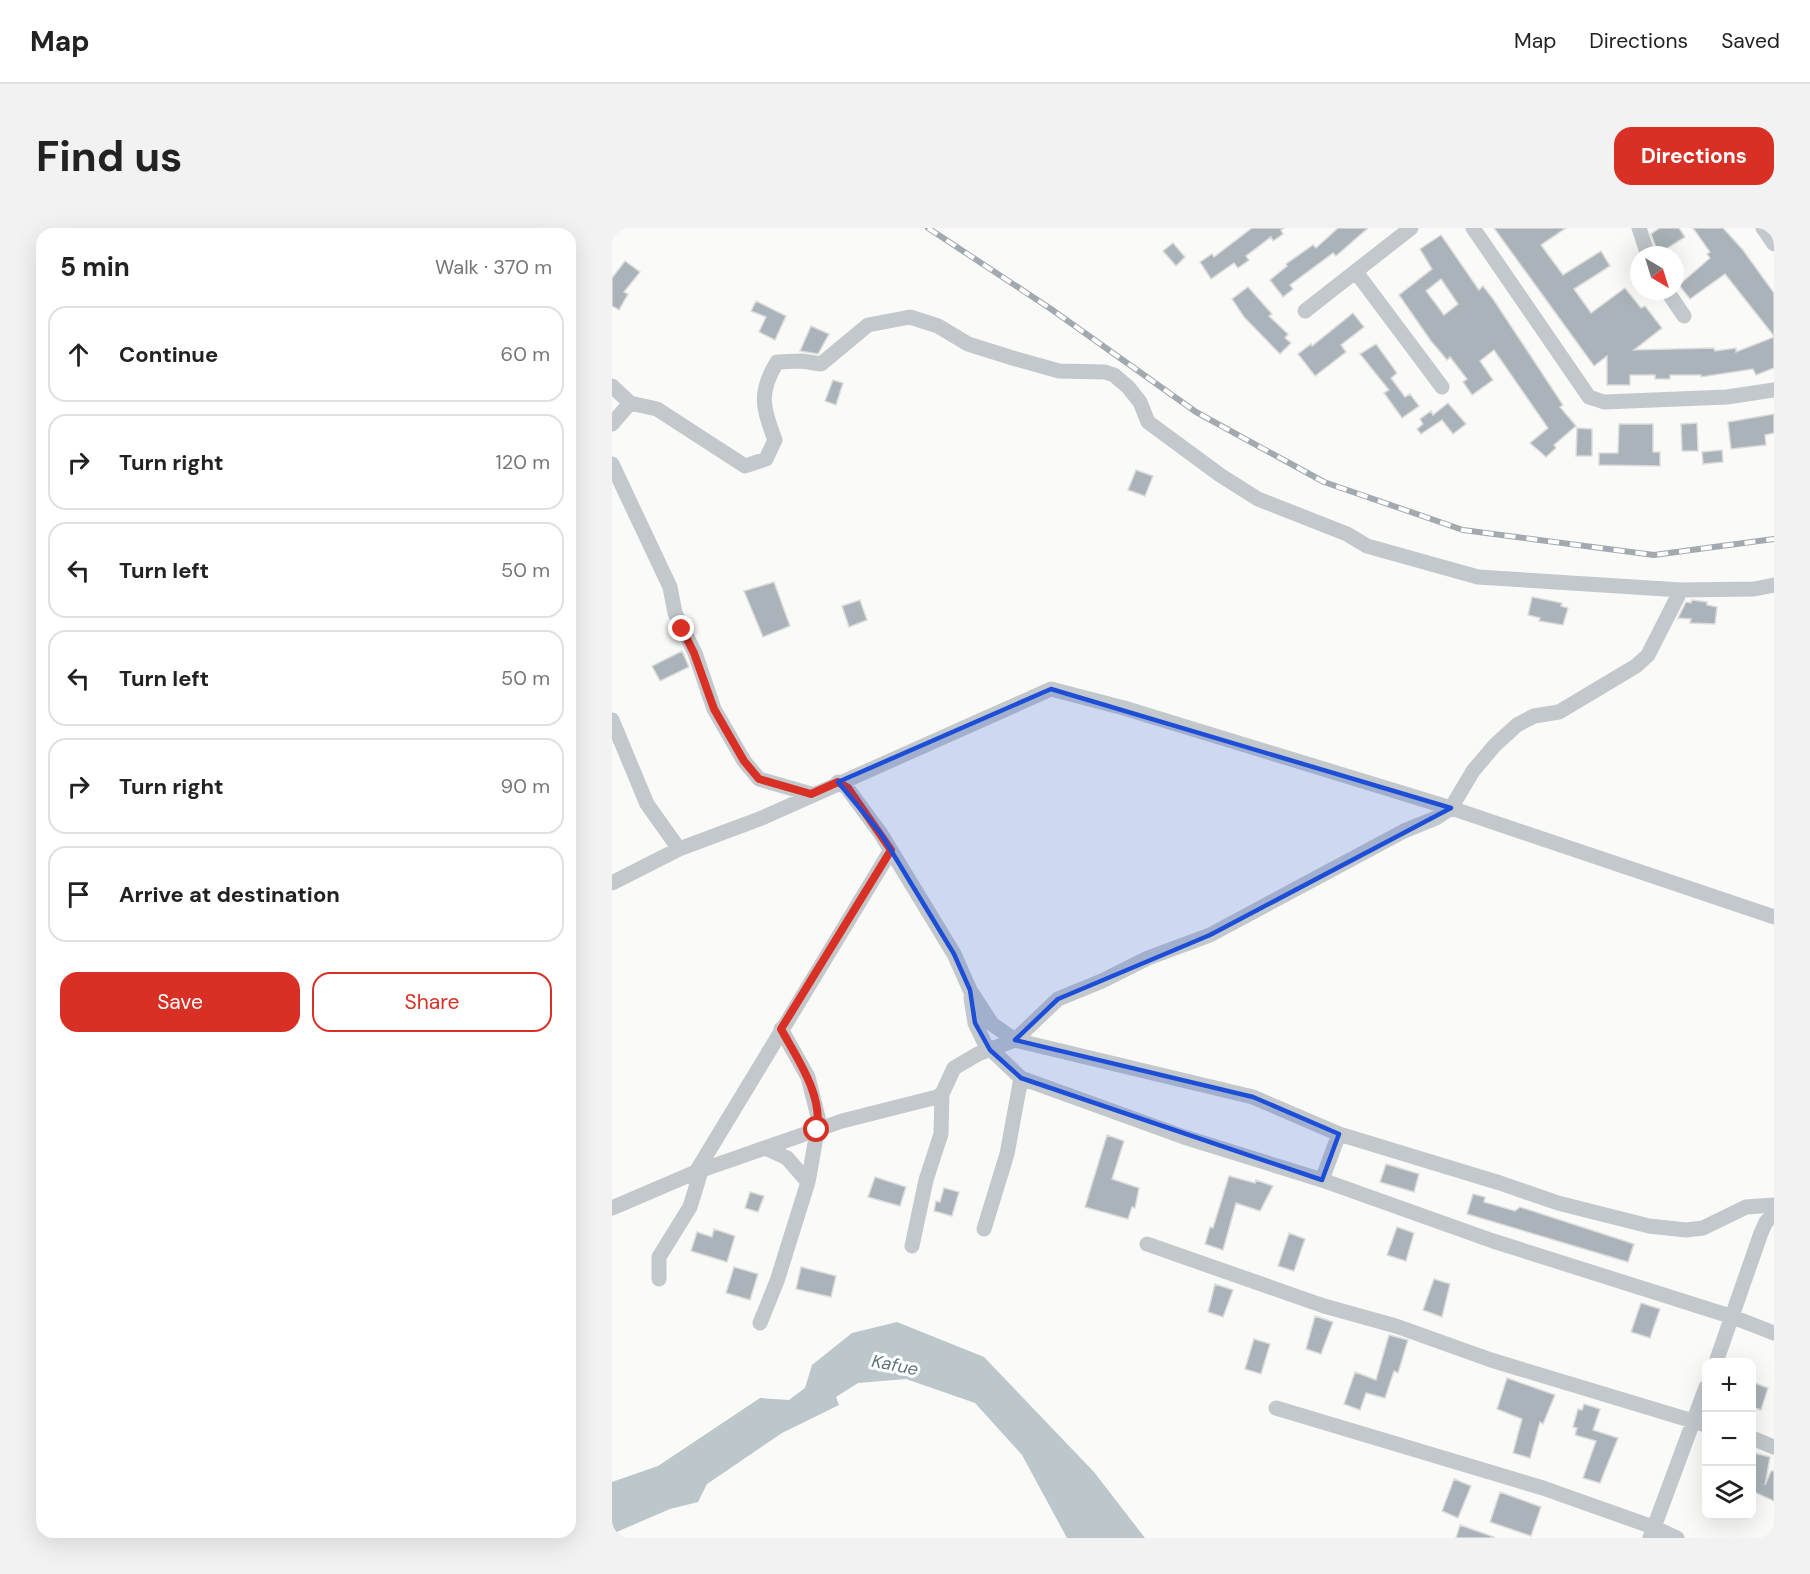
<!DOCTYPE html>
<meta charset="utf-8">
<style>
body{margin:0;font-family:"DM Sans",sans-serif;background:#f2f2f2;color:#222}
.controls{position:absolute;right:18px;bottom:18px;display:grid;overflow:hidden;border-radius:12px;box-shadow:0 6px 24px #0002}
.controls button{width:54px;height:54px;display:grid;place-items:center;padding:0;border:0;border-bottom:2px solid #e0e0e0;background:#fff;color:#222;font:30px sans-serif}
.compass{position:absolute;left:1018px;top:18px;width:54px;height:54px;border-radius:50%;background:#fff;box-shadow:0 6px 24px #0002;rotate:142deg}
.stop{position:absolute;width:18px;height:18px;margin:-14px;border:4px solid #d93025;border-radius:50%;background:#fff}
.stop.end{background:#d93025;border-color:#fff;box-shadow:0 2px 6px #0008}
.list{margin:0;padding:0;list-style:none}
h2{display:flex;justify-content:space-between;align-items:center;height:78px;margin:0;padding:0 24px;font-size:26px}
h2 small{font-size:20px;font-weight:400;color:#767676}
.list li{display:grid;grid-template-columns:39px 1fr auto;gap:18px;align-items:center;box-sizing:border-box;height:96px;margin:0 12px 12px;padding:0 12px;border:2px solid #e0e0e0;border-radius:18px}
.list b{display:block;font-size:22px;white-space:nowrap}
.list em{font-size:20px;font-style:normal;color:#767676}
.actions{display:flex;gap:12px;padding:18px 24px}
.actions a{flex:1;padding:14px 0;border:2px solid #d93025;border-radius:18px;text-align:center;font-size:21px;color:#d93025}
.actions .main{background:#d93025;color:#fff}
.icon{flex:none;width:33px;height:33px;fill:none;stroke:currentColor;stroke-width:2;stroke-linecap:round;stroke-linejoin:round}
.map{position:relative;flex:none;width:1162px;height:1310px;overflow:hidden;border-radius:18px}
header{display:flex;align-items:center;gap:36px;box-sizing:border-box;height:84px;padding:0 30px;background:#fff;border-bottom:2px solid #e0e0e0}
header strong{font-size:28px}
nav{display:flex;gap:33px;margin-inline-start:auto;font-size:21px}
.intro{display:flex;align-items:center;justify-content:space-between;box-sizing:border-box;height:144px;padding:0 36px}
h1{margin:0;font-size:42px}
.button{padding:15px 27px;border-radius:18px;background:#d93025;color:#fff;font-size:21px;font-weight:700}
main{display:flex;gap:36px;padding:0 36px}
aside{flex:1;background:#fff;border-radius:18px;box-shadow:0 6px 24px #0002}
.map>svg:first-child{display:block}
</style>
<header>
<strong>Map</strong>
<nav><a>Map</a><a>Directions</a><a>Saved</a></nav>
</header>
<div class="intro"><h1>Find us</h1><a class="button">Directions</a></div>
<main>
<aside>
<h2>5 min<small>Walk · 370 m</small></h2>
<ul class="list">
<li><svg class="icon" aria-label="ahead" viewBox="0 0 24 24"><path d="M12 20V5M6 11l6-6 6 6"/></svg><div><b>Continue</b></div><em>60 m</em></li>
<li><svg class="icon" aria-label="right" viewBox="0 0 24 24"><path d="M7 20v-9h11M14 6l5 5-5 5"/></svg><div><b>Turn right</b></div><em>120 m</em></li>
<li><svg class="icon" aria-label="left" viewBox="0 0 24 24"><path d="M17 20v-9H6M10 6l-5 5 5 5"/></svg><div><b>Turn left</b></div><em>50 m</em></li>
<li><svg class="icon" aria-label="left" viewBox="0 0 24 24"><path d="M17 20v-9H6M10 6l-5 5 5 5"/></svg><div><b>Turn left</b></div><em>50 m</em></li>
<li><svg class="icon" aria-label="right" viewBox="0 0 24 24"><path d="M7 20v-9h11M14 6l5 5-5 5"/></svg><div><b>Turn right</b></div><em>90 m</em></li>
<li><svg class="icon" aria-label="arrive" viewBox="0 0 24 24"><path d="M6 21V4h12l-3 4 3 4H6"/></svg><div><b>Arrive at destination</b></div></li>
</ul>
<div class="actions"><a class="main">Save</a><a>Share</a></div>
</aside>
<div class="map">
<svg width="1162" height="1310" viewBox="0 0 1162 1310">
<rect width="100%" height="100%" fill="#fafaf8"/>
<path fill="#bbc7cb" d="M285 1094 372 1129 482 1244 533 1310H455L410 1227 363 1175 294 1151 246 1155 224 1169 227 1177 170 1205 95 1256 86 1274 58 1281 0 1306V1254L46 1238 148 1170 177 1172 193 1160 200 1137 240 1105Z"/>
<path fill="#aab3b9" stroke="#dcdcda" stroke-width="1.5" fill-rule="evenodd" d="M640 0H672L669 2 671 6 661 13 659 9 634 28 637 32 626 40 622 35 599 51 588 34 600 26 602 29Z
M726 0H756L724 28 721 25 678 57 681 61 671 69 658 52 675 38 674 36 701 17 704 20Z
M882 0H954L929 17 951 47 989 23 998 38 962 61 979 85 1013 60 1029 80 1033 78 1050 100 1022 122 1102 120 1103 123 1124 120V124L1162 109V140L1144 147 1141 141 1089 149V147H1058V151H1043V147H1018V157H995V128L982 138Z
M1048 0H1067L1073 9 1051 23 1049 19 1045 22 1039 6Z
M1081 0H1111L1131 22 1162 65V108L1113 46 1078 71 1067 57 1098 30 1095 26 1098 24Z
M829 7 867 62 871 58 881 71 951 177 948 179 964 198 942 217 944 220 934 229 918 215 936 200 882 122 868 133 881 152 860 167 851 154 855 151 838 129 835 132 819 113 787 67 820 41 808 21ZM829 51 846 76 832 87 814 63Z
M561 15 573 29 564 38 551 23Z
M13 33 28 44 12 64 16 66 7 82 0 78V50Z
M636 59 660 86 657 88 676 106 673 110 679 115 668 126 632 89 620 71Z
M144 73 174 88 163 112 147 104 154 89 139 83Z
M741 85 752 99 729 117 734 124 703 148 686 126 699 116 700 118Z
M199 98 217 106 206 126 188 123Z
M764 116 785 145 779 150 793 169 798 166 807 178 790 190 772 165 777 162 748 126Z
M221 152 231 155 224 177 213 173Z
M836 175 854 196 841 206 830 192 809 206 805 201 811 196 808 191 819 183 821 187Z
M1162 186V205L1153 207 1154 217 1119 221 1116 194Z
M1085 195 1086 223H1070L1069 196Z
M1007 196H1041V224H1048V238L987 237V225H1006Z
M965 200 980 201V228H964Z
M1110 222 1111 234 1091 236 1090 224Z
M524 242 541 248 533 268 516 262Z
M162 354 178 398 151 409 132 363Z
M920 369 950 375 949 378 956 380 951 397 927 393 928 390 916 387Z
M248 372 255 392 237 399 230 378Z
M1080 372 1095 374V377L1105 379 1103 396 1078 395 1079 391 1066 390 1074 374 1079 375Z
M70 423 77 439 48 453 40 438Z
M495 907 512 913 500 951 527 960 523 980 520 979 516 991 473 979Z
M774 936 807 946 802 964 768 954Z
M617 948 643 955 644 952 661 958 648 983 624 975 611 1022 593 1016 598 999 601 1000Z
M263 949 294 959 288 978 256 969Z
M332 960 347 964 340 988 322 983 324 973 328 974Z
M138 964 152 968 146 984 133 980Z
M861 966 873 969 872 974 903 983 908 979 1022 1016 1016 1034 855 986Z
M785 999 802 1005 794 1033 775 1027Z
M102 1001 123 1008 115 1034 79 1023 85 1004 100 1009Z
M677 1005 693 1011 682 1043 666 1038Z
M122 1039 146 1046 138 1072 114 1065Z
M189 1039 224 1048 219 1069 184 1061Z
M822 1051 838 1056 830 1089 811 1082Z
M603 1056 621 1062 611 1089 596 1084Z
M1029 1075 1048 1081 1038 1110 1019 1104Z
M703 1088 721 1094 709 1126 694 1121Z
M777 1107 796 1112 786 1145 782 1143 773 1170 754 1165 748 1182 732 1176 743 1144 764 1152Z
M642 1111 658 1116 649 1146 633 1141Z
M895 1150 943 1167 931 1196 928 1194 918 1230 901 1225 910 1191 885 1181Z
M1140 1154 1156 1160 1149 1182 1140 1179Z
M972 1176 988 1181 981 1202 1006 1210 988 1255 971 1250 984 1213 963 1207 965 1200 961 1199 966 1181 970 1182Z
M1142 1225 1158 1229 1153 1257 1159 1243H1162V1273L1140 1263V1235Z
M842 1251 859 1258 846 1290 830 1283Z
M888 1264 929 1279 919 1308 878 1294Z
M848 1297 882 1309 881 1310H844Z"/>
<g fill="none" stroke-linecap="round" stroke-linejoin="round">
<path stroke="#c3c8cc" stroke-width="15" d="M861 0 977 169 992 174 1115 169 1162 162
M1027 0 1036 27
M1151 0 1162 16
M744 44 830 159
M1055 63 1072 88
M693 83 799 0
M0 158 18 175 45 181 133 238 154 231 163 212C151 180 146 165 165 134L190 133 209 136 256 97 298 89 326 98 356 116 404 131 447 143 493 144 502 147 516 159 528 174 536 194 608 247 646 271 735 306 755 318 866 349 1069 362 1142 361 1162 357
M0 196 18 175
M0 236 58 359 63 385 83 425 102 481 132 533 147 551 199 566
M0 492 35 576 67 621
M226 554 235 560 269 606 342 726 358 762 380 796 403 812 641 869 727 906 888 955 946 975 1037 998 1074 1002 1091 1000 1134 979 1162 977
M0 655 67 621 150 590 439 461 512 480 839 580 1162 689
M359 770 363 795 373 816 409 850 572 909 710 952 881 1013 1121 1089 1162 1105
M153 920 175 930 196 954
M84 944 279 622
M710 952 727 906
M0 980 84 944 230 893 325 869 330 866 342 840 366 826 403 812 446 771 490 753 536 730 598 707 792 603 824 590 839 580 861 543 883 517 905 497 922 488 947 484 1024 438 1036 427 1069 362
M372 1001 395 926 409 850
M535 1016 712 1078 784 1098 879 1132 1094 1197
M300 1018 314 952 329 906 330 866
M47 1051V1029L78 979 89 943
M148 1095 165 1053 196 954 207 893 196 849 169 801
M1104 1134 1149 1005 1154 994 1162 986
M664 1180 931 1260 1041 1299 1065 1310
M1140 1210 1162 1219
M1038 1310 1094 1159"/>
<defs>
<path id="rail" d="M316 0 439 81 584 184 712 254 851 302 1042 327 1162 311"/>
</defs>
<use href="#rail" stroke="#a2aab0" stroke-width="6"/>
<use href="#rail" stroke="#fff" stroke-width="4" stroke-dasharray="11" stroke-linecap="butt"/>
</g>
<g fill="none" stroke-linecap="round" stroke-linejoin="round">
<path stroke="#d93025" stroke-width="8" d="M70 401 82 425 102 481 132 533 147 551 199 566 226 554 236 560 279 622 169 801C185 830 211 867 205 902"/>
</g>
<path fill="#1d4ed8" fill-opacity="0.2" stroke="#1d4ed8" stroke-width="4.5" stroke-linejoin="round" d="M439 461 839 580 598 707 446 771 403 812 641 869 727 906 710 952 409 850 378 822 363 795 358 762 342 726 269 606 226 554Z"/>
<g text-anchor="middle" stroke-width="6" stroke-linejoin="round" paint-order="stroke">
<g font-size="18" font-style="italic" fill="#60757c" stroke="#fff">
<text transform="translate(283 1137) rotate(11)" y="6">Kafue</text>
</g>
</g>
</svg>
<div class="controls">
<button>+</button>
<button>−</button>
<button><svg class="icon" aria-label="layers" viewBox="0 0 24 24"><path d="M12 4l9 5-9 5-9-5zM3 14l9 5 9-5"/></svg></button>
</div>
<svg class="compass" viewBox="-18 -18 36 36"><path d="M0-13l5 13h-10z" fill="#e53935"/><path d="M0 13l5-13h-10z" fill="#767676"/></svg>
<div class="stop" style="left:205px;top:902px"></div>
<div class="stop end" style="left:70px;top:401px"></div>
</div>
</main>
